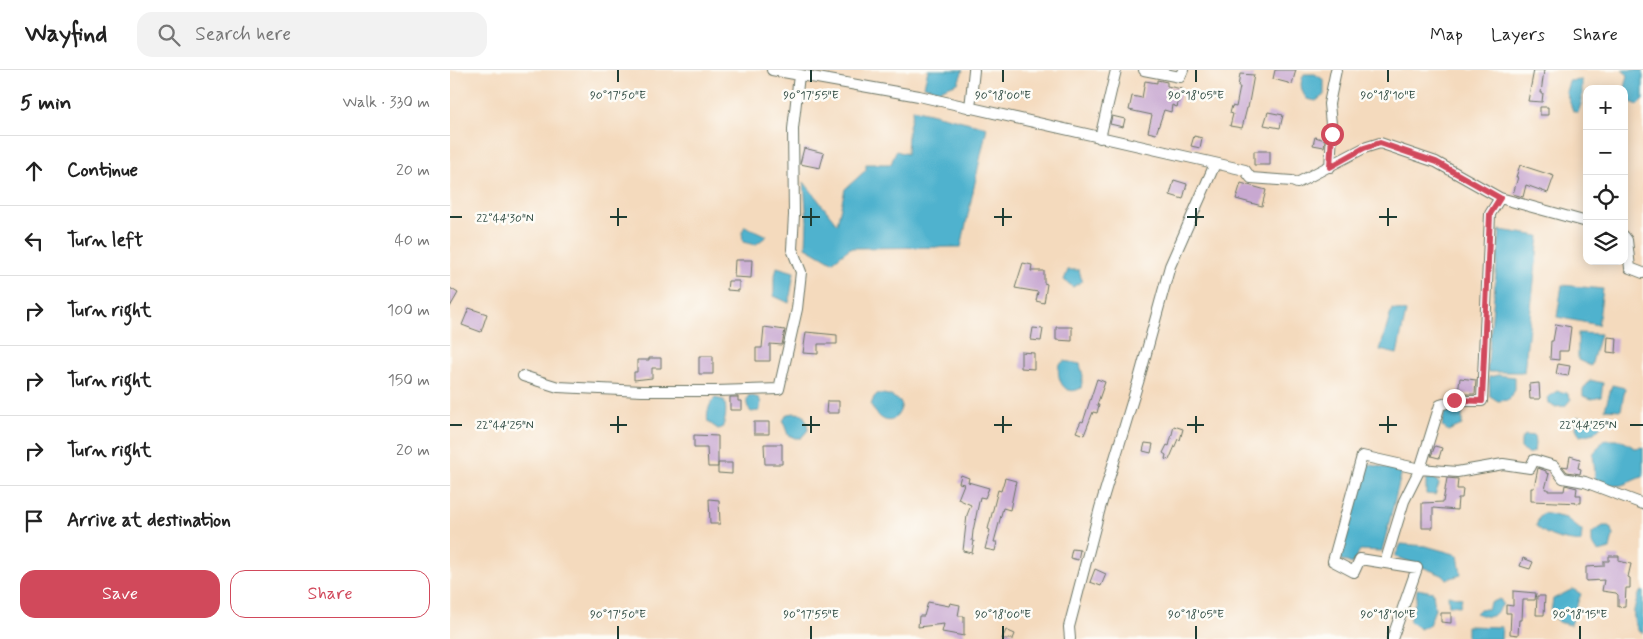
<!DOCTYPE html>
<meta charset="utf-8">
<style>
body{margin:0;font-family:Mynerve,sans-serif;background:#f2f2f2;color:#222}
.controls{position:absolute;right:15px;top:15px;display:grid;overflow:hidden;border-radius:10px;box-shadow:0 2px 12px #0003}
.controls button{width:45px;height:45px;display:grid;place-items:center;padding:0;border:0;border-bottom:1px solid #e0e0e0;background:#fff;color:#222;font:25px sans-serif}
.stop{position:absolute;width:15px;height:15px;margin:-11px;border:4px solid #d1495b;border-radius:50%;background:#fff}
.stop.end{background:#d1495b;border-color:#fff;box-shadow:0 1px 5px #0008}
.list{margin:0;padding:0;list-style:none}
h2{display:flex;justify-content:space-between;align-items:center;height:65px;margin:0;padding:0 20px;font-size:21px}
h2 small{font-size:16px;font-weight:400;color:#767676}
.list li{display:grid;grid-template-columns:32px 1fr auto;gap:15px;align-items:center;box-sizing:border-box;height:70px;padding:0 20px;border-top:1px solid #e0e0e0}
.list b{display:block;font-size:19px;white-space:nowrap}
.list em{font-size:16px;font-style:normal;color:#767676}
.actions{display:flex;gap:10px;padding:15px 20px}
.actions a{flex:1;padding:11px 0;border:1px solid #d1495b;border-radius:15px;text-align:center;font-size:18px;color:#d1495b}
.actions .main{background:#d1495b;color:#fff}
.icon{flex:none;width:28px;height:28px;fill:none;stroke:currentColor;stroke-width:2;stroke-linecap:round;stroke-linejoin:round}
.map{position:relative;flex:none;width:1193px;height:569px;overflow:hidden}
header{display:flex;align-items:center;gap:30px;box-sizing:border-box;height:70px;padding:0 25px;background:#fff;border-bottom:1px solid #e0e0e0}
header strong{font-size:24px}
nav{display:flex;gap:28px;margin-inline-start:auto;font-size:18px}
.search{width:350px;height:45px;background:#f2f2f2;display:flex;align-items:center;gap:12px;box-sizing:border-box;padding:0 18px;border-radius:15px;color:#767676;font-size:19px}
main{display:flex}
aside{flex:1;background:#fff}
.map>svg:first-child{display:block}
</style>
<header>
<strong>Wayfind</strong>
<div class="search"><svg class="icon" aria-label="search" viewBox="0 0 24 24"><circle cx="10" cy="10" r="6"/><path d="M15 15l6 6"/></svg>Search here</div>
<nav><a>Map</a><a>Layers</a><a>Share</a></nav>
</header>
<main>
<aside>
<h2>5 min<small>Walk · 330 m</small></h2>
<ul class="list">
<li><svg class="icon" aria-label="ahead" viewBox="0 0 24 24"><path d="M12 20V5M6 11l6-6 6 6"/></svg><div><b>Continue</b></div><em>20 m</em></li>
<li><svg class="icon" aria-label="left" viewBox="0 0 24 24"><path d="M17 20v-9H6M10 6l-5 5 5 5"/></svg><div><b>Turn left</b></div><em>40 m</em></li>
<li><svg class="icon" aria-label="right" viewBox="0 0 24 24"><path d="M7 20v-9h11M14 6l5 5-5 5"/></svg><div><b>Turn right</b></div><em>100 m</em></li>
<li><svg class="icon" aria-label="right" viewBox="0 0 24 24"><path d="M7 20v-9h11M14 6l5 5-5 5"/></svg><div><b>Turn right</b></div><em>150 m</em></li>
<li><svg class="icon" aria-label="right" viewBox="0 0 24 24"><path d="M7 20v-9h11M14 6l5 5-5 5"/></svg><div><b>Turn right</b></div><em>20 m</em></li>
<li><svg class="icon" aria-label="arrive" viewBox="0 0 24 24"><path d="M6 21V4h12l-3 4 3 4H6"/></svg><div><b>Arrive at destination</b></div></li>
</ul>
<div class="actions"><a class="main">Save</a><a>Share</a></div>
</aside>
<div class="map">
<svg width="1193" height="569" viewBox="0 0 1193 569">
<rect width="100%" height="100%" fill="#fdfcf7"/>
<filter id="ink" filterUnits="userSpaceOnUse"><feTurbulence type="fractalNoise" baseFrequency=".02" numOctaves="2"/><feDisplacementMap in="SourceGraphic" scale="10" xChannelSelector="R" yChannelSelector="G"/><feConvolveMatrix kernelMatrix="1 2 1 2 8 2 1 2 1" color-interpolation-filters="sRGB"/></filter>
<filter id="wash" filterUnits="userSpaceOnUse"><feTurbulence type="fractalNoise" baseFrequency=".0096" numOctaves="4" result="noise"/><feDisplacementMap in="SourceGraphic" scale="20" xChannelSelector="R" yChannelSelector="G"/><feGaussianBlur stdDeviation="1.12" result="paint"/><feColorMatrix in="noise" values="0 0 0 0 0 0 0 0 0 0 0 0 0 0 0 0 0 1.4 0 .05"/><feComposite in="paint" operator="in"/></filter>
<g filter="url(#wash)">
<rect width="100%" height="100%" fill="#f4dabd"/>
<path fill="#4fb2ce" stroke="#377881" d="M478 0H513L508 13 489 20 474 16Z
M1172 0H1193V30L1188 35 1176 30 1175 18 1178 5Z
M854 4H865L874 10V25L866 31 857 29C851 22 849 13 854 4Z
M1132 10V31L1128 43 1123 41 1116 22 1119 11Z
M463 39 537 57 511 177 400 178 382 192 356 177 357 151 354 112 387 154 395 119 416 100V94H441L446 81 457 84 458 62Z
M295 156 317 166 305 175 293 172 292 162Z
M1050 160 1089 166 1074 302H1037Z
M327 197 344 202 339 233 324 226V210Z
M618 200H629L632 211 623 217 614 210Z
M1112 215 1153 219 1148 255 1107 247Z
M942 239 956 242 947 284 930 280Z
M1128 263 1150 264 1141 296 1128 290Z
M614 291 630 294 633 306 631 318C614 328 606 308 609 295Z
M1048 305 1065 307V320L1059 330 1048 331 1040 326 1039 307Z
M1140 310 1153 313 1151 327 1142 329 1133 326V320Z
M1162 315 1175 318 1171 340 1155 339Z
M1107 321 1117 323 1121 329 1115 336 1104 337 1099 333 1098 327Z
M427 324C436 323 446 327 452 334 447 357 431 355 421 335L424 327Z
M299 325 309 328 311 333 309 341 301 342C297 337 295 331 299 325Z
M265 328 274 330C277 338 276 350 272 358L268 359 258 352C256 345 259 333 265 328Z
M1005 336 1012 341V355L998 361 992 356 995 339Z
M345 343 353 344 357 353 358 360 351 368H345L338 365 333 351 337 344Z
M1126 347 1144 348 1153 354 1144 363 1130 366 1126 358Z
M1075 365 1084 366 1085 374 1084 382 1077 384 1071 378V370Z
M1154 370H1171L1185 378 1193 377V407C1187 408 1183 411 1177 413 1165 419 1156 414 1144 409L1145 403 1143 384Z
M917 394 952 401 932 481 910 480 902 494 889 489Z
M985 408 989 414 985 425 976 424V409Z
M1093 443 1116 448 1132 461 1131 472C1113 470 1099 468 1086 456L1089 448Z
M1153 456H1160L1163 465 1160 479 1149 482 1142 474V463Z
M951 474 976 476 1008 485 1011 505 997 509 992 505 945 486Z
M967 519 983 522 985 539 979 555 970 559 959 551 966 530Z
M1123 519 1131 524C1126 535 1125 545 1121 555L1108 552 1101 542 1103 529Z
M1193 521V563L1189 562C1180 544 1184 539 1190 522Z
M998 525 1012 528 1010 536 999 535Z
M1050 529 1053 534C1045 546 1041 550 1026 543L1030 539H1038L1040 533Z
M1017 556 1052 557 1051 569H1017Z"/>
<g id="blocks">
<path fill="#c8a8d1" d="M825 0H846L842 14 823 9Z
M1084 0H1094L1091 23H1093L1092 32 1078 31Z
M790 4 804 5 798 38H797L792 58 780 56 783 44 780 43 782 36 786 37 790 17H788Z
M707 10 717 12V16L732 19 727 37 722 35 721 42 714 40 706 64 698 62 702 45 679 40 682 26 692 28 695 11 707 13Z
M1090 37H1098V45H1090Z
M818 42 833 45 830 58 814 55Z
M662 46 675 49 673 57 660 54Z
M744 66 752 68 750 78 741 76Z
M865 67 875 70 874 77 863 75Z
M354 78 374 83 370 98 350 94Z
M804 81H820V95H804Z
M1070 95 1104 106 1098 123 1076 115 1073 127 1063 124 1068 107H1066Z
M724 110 737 114 733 129 720 125Z
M791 113 816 120 812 136 786 129Z
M285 190H302L301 208 284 207Z
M573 193 582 195 581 201H594V213L597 214 594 233 586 231 588 222 565 218Z
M278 211H289V221L277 220Z
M0 218 8 223 0 237Z
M19 238 37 244 31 262 12 255Z
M1106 254 1121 257 1118 281H1109V290L1100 289 1101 271H1103Z
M314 257 335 260 332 275 320 274V291H306V278H312Z
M606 257H622V271L606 270Z
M583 258 593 259 591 271 581 270Z
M356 262 387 265V274H368V284L353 283Z
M1158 267 1167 268 1166 283 1157 282Z
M571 282 584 283V299L571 298Z
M249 286H263V304H249Z
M199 288H211V298H202V308L184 310V302H187V290H199Z
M1108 294 1120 296 1118 306 1106 304Z
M1010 308 1026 310 1025 324H1008Z
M647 309 655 312 647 335H649L647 343 643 342 634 365 626 362 631 351 633 352Z
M1089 313 1090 329H1080L1079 314Z
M280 327H288V331H292V340H280Z
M377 331H389V343H376Z
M304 352H319V364H304Z
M724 356 733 359 730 370 728 369 719 390 715 389 716 385 713 383 717 375 719 376Z
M244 365 268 366V397H258L257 378H244Z
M695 373 703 374 701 383 693 381Z
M314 374H332V394H315Z
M985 376 992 378 989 388 981 386Z
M1120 386 1130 389 1128 398 1131 399 1130 404 1117 402 1112 396 1118 397Z
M268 393H282V404L268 403Z
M1088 398 1096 401V403L1099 404 1095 419H1098V421H1114L1115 415 1127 418 1126 425H1131V433L1081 431V418H1084Z
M511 405 519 408 518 412 539 418 535 428 530 427 523 461 522 471H524L522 483 513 481 517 445 521 435 508 429 514 414 509 413Z
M555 408 566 411 560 440 553 438 544 472H547L545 481 535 479 540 460 538 459 548 420 551 421Z
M997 408 1008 409 1007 419H1013L1012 428H1008L1007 440 983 438V458H972V433L993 432Z
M259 429 269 430 270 454H260Z
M622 479 630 480 628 490 620 488Z
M1159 486H1169V491L1181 494 1178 507 1180 508V518H1176L1175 536 1168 537V525L1166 523 1152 521 1154 510 1136 511V497L1154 496V491H1159Z
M1073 488 1083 492 1080 499 1070 496Z
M645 499 656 504 651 516 640 512Z
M1063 521 1086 523 1085 530H1073L1072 550H1069L1068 565 1060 564 1061 543H1056V535L1063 536Z
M1087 526H1095L1094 545H1086Z
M478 532 499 536 500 533 510 535 508 546H514V566L492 562 494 554 468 557 469 546H474Z
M991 543H1001V553L991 552Z
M556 560 565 564 563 569H552Z"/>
</g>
</g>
<g filter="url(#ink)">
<use href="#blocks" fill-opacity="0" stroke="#6a7464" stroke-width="1"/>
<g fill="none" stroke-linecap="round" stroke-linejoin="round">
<defs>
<path id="street" d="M322 0 469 26 795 100 801 108 842 111 847 113 914 78 930 73 986 92 1050 128 1137 152
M694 0 730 7 733 0
M520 38 524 0
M650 68 666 0
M880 97 882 64 879 34 886 0
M1174 166 1177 170 1180 198 1193 203
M73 306 108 317 192 321H266L329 319 347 239 351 202 342 179 344 145 343 59 349 5
M935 493 954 431 970 399 1007 402 1053 394 1080 398 1084 390 1104 396 1113 408 1135 412 1193 434
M620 569 619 557 650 438 689 309 720 196 765 94
M942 569 967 498 910 489 904 502 883 491 912 386 970 399 990 335 1004 331H1032L1040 144 1050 128"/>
</defs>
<use href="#street" stroke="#6a7464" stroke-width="12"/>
<use href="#street" stroke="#fff" stroke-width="10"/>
</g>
</g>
<g fill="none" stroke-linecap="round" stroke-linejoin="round" filter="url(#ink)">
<path stroke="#d1495b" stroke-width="6" d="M882 64 880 97 914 78 930 73 986 92 1050 128 1040 144 1032 331 1004 330"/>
</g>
<path fill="none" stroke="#1f3d34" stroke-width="2" d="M168 0V12M361 0V12M553 0V12M746 0V12M938 0V12M168 138V156M361 138V156M553 138V156M746 138V156M938 138V156M0 147H12M160 147H177M352 147H370M544 147H562M737 147H754M929 147H947M168 346V363M361 346V363M553 346V363M746 346V363M938 346V363M0 355H12M160 355H177M352 355H370M544 355H562M737 355H754M929 355H947M1180 355H1193M168 556V569M361 556V569M553 556V569M746 556V569M938 556V569M1130 556V569"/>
<g font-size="12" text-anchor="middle" fill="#1f3d34" stroke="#fdfcf7" stroke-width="5" stroke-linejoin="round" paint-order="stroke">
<text x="168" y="29">90°17'50"E</text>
<text x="361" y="29">90°17'55"E</text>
<text x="553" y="29">90°18'00"E</text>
<text x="746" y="29">90°18'05"E</text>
<text x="938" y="29">90°18'10"E</text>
<text x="55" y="152">22°44'30"N</text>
<text x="55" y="359">22°44'25"N</text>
<text x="1138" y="359">22°44'25"N</text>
<text x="168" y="548">90°17'50"E</text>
<text x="361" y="548">90°17'55"E</text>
<text x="553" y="548">90°18'00"E</text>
<text x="746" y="548">90°18'05"E</text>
<text x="938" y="548">90°18'10"E</text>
<text x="1130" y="548">90°18'15"E</text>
</g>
</svg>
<div class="controls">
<button>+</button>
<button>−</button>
<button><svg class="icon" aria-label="locate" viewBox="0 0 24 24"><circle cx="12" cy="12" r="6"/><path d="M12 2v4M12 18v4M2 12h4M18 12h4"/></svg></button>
<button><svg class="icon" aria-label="layers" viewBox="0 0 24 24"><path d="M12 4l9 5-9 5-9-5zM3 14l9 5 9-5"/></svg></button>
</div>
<div class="stop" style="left:882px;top:64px"></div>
<div class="stop end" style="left:1004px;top:330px"></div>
</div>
</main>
